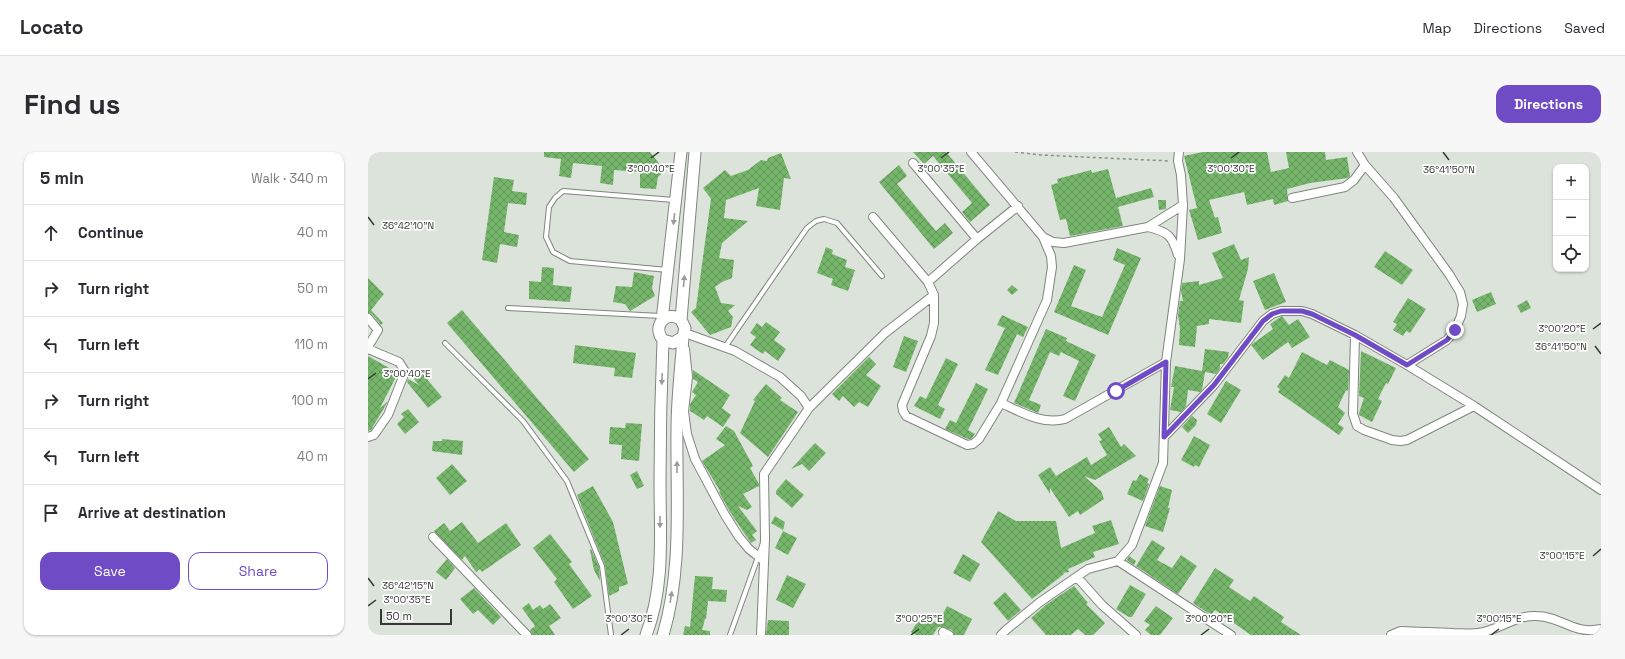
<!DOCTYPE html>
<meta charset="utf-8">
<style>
body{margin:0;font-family:"Space Grotesk",sans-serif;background:#f7f7f7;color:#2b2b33}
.controls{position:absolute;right:12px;top:12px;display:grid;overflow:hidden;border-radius:8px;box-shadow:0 1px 3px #0004}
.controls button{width:36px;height:36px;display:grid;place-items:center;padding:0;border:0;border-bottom:1px solid #e1e1e2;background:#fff;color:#2b2b33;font:20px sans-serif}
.scale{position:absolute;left:12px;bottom:10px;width:72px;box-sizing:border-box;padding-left:4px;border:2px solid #353835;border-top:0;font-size:11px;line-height:14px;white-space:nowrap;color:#353835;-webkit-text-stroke:3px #fff;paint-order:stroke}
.stop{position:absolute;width:12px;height:12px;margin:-9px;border:3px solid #6f4cc5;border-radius:50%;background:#fff}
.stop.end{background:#6f4cc5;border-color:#fff;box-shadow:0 1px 4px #0008}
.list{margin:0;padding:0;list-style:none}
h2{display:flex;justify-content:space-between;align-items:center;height:52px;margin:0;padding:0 16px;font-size:17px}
h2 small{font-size:13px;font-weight:400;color:#7c7c81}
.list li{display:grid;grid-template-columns:26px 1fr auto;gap:12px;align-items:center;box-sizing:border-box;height:56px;padding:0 16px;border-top:1px solid #e1e1e2}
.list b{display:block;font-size:15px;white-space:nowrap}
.list em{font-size:13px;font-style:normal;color:#7c7c81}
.actions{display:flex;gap:8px;padding:12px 16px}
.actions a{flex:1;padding:9px 0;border:1px solid #6f4cc5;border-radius:12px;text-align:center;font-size:14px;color:#6f4cc5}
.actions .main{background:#6f4cc5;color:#fff}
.icon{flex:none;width:22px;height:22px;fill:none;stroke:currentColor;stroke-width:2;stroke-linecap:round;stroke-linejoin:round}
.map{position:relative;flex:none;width:1233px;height:483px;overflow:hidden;border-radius:12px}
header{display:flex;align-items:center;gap:24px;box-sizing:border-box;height:56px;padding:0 20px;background:#fff;border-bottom:1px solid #e1e1e2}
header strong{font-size:19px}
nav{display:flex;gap:22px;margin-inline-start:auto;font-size:14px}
.intro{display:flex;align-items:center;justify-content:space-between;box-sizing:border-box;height:96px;padding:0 24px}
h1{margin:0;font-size:28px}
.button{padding:10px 18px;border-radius:12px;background:#6f4cc5;color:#fff;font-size:14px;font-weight:700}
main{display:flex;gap:24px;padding:0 24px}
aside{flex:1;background:#fff;border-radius:12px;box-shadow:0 1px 3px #0004}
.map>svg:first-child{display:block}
</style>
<header>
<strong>Locato</strong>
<nav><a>Map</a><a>Directions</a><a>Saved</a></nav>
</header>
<div class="intro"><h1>Find us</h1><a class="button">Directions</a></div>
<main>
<aside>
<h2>5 min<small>Walk · 340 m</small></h2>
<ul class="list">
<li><svg class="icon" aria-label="ahead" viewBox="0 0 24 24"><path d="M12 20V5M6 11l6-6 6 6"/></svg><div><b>Continue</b></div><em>40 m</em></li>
<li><svg class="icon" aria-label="right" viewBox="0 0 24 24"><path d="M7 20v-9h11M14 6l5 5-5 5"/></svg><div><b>Turn right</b></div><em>50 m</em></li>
<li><svg class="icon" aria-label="left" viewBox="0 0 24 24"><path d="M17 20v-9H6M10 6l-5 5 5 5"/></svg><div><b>Turn left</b></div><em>110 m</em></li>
<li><svg class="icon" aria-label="right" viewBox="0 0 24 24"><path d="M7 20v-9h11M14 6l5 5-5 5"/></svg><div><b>Turn right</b></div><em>100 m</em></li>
<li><svg class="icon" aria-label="left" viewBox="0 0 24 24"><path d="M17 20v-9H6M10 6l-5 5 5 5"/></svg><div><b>Turn left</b></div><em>40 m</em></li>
<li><svg class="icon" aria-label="arrive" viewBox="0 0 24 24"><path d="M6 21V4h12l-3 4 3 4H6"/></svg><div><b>Arrive at destination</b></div></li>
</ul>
<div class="actions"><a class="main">Save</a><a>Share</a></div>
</aside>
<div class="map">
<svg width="1233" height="483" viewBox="0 0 1233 483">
<defs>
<pattern id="building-cross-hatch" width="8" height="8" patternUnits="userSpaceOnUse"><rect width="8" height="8" fill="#76b66b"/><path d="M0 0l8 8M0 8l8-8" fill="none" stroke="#629559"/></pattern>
</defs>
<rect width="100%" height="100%" fill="#dce3db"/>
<path fill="url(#building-cross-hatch)" d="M176 0H282L297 19 290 25 288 37 272 36V20L246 18 245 33 232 31 234 14 205 11 203 26 191 24 193 7 176 5Z
M545 0H578L622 53 602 70 594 60 604 51 565 4 556 12Z
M835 0H899L903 20 921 16 918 0H957L958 8 979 5 982 24 980 26 942 31 919 37 920 49 906 53 905 47 879 53 876 40 841 48 847 66 850 65 854 81 830 88 821 58 829 56 816 4Z
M413 1 423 27 416 26 412 58 388 54 391 36 358 48 356 66 380 69 354 91 351 106 366 108 364 126 354 130 347 135 353 151 367 153 360 159 365 165 363 175 342 183 323 160 328 156 343 47 335 36 357 18 363 24 380 18 393 8 399 9 400 6Z
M531 13 539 24 529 32 568 79 577 71 585 81 566 97 511 30Z
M740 17 748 46 783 36 786 45 750 55 755 74 702 84 698 67 692 68 683 33 690 31 689 27 723 18 724 21Z
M126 25 146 28 144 39 159 41 158 53 140 51 136 80 151 83 149 95 132 92 129 111 114 108Z
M790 48H798V57L791 58Z
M866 92 873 108 881 105 880 117 871 148 876 149 873 171 841 167V172L829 174 827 195 811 193 812 177 810 163 812 149H815L813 139 814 131 831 129V133L855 126 844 101Z
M458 95 465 98 464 102 479 108 477 115 487 118 480 139 463 133 465 127 449 121Z
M749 96 773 106 740 183 686 160 706 113 718 118 703 154 734 165 757 113 745 108Z
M1017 99 1045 118 1034 133 1006 115Z
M174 115 186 116 185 133 204 135 202 150 161 147V129L173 130Z
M266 120 286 124 284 136 287 144 262 159 257 152 245 150 248 134 264 135Z
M906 121 918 150 897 158 885 129Z
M0 126 16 142 3 158 15 171 13 173 4 162 0 161Z
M644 133 650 138 644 143 639 138Z
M1123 140 1128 152 1109 160 1104 148Z
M1040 146 1058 157 1042 181 1038 179 1035 184 1025 178 1029 172 1025 170Z
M1159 148 1163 156 1153 161 1149 154Z
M94 158 221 307 206 320 79 171Z
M634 163 660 175 655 185 649 182 630 223 617 218 637 176 629 173Z
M914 164 921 173 930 167 942 185 924 196 920 190 895 208 883 193 905 177 902 172Z
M398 170 412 180 406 188 418 197 410 209 397 199 395 202 382 193 388 185 382 181 389 171 394 175Z
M678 177 699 186 698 189 728 203 707 249 695 244 711 209 693 200 691 204 682 200 661 248 673 253 670 261 646 251Z
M536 184 550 189 538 220 525 215Z
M207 193 268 201 264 226 246 224 247 216 205 211Z
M837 197 861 200 860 205 855 212H852V216L848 222 837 220 834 238 832 240 820 238 818 254 813 260 802 258 806 235H803L807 214 834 219Z
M993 199 1028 216 1020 232 1018 231 1010 247 1014 249 1004 270 991 263V261L996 246 991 244Z
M934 200 959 213 962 208 981 218 980 239 978 238 970 255 977 261 970 272 976 276 971 283 910 240 912 237 909 235 917 223 921 226Z
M0 204 30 221 12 256 19 250V251L7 271 3 278 0 279Z
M501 205 508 212 498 223 513 234 500 255 491 250 486 255 475 244 471 249 464 242Z
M578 206 590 212 570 253 577 257 572 267 546 254 552 244 558 247Z
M325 218 362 243 354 256 363 263 355 275 339 264 336 268 322 259V252L328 243 324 240 330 230 325 227Z
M53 220 74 245 60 256 39 230 40 227 51 233 46 227Z
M858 229 873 238 853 271 839 262Z
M608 231 620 237 600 278 607 282 603 287H600L577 277 582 268 588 271Z
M398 232 414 246 412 248 430 260 400 305 372 281 387 249 385 248Z
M40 257 51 270 37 282 29 272 36 265 33 262Z
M824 264 829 268 828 273 820 281 814 275Z
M258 271 274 272 271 309 253 307 254 293 241 292 242 275 257 276Z
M358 274 366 279 385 314 382 316 391 332V334L375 342 384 355 379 358 370 354 389 379 384 383 388 388 383 391 362 360 351 340 352 339 334 309 357 293 348 287Z
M741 275 753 295 756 292 768 304 727 328 716 324 733 339 736 347 712 363 710 359 701 365 682 336V342L670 323 682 315 688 324 719 305 723 313 739 303 731 289 734 288 730 282Z
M826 284 842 293 831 315 827 313 826 315 813 308Z
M74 287 95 289 94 303 64 299 65 289H74Z
M447 291 458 301 441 319 434 312 423 317Z
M84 312 99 329 82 343 68 326Z
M269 319 276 334 269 337 262 323Z
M772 322 781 327 779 331 781 332 775 349 759 342 765 328 768 329Z
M418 327 436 343 424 356 408 342V339Z
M225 334 245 370 260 432 251 435V439L241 444 237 413 209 343Z
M792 334 804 338 800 356H802L795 380 777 374Z
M630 359 648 369H688L693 396 727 381 724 374 743 368 751 392 725 400 727 405 700 417 701 420 695 421 696 422 664 447 613 390Z
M407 364 417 370 415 378 403 371Z
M94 370 110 391 138 371 153 393 114 420 112 417 108 420 97 404 94 408 66 379 76 371 82 379Z
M415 379 429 386 420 403 407 396Z
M182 382 204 410 201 412 224 444 205 457 186 430 189 427 165 396Z
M784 388 797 396 789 408 804 416 813 403 829 414 810 442 768 414Z
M223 397 231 415 232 429 226 418 222 398Z
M595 402 612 412 602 430 585 421Z
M761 404 768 409 766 413 759 408Z
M79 407 87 416 78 428 68 420Z
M847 416 866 428 861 435 882 449 886 444 916 465 913 470 933 483H883L847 458 843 463 825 451Z
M419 423 438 432 425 456 408 448Z
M327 424 345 425 344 437 359 438 358 450 340 449 338 467H337L334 478 342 479V483H315L317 474 322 475Z
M762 433 778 442 764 465H761L748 457Z
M706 434 720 451 718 452 737 471 725 483H717L710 477 703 483H678L663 466 679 452Z
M106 436 133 465 125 473 110 458 105 462 92 447Z
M637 440 653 458 640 469 625 451Z
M161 451 165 458 172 453 175 457 182 452 193 466 181 474 187 483H164L162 478 167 474 154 456Z
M579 454 604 467 596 483H586L584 478 575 475H570L565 483H548L543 480 550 469 553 470 557 464 570 472Z
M788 454 805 466 792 483H783L777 478 782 473 776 469Z
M400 468 421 469V483H398Z"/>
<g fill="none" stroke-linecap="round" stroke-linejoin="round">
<defs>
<path id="lane" d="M300 118 202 109 185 100 178 85 181 55 187 46 195 39 306 48
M140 156 293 164
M77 191 155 269 199 329 234 414 243 483
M357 195 439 76 448 69 456 67 469 71 514 124
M362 483 395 391"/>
<path id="street" d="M603 0 675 85 685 90 696 91 780 75
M989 0 997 13 1026 46 1081 122 1092 140 1095 152 1093 164 1087 178 1079 188 1039 213
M545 11 609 87
M924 46 977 35 986 28 997 13
M505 65 560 130 566 143V171L563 184 534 253 535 259 538 264 599 293 605 292 611 287 633 251 679 148 684 115 683 104 675 85
M810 103C804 84 801 80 780 75L815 53
M560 130 609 87 650 54
M0 166 10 178 0 195
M317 181 367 199 412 225 433 244 441 256
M987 183 985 262 989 274 996 278 1024 288 1032 289 1039 288 1106 254
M0 197 31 210 36 218 35 225 20 263 6 283 0 285
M317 197 320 225 316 259 319 282 327 307 357 363 371 385 381 397 396 409
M633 251C653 260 674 273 697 267L798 210
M796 285 846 233 895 169 904 162 913 159H934L944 162 987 183 1039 213 1106 254 1233 338
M65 385 159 483
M750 409 863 483
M709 425 734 453 768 483
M575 480 581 483
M393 483 397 387 396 322 441 256 517 181 566 143
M633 483 638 478 672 450 720 417 750 409 764 393 795 311 798 210 812 107 815 53 813 23 810 9 811 0
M1023 483 1033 479C1050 480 1067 480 1085 481 1093 481 1102 482 1110 481 1130 479 1147 463 1168 464 1193 464 1205 483 1233 477"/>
<path id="secondary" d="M294 168 313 0
M313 168 327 0
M278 483C297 434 292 381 292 330 292 282 293 235 295 188 283 174 299 157 313 168L317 176 315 185 305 191 295 188
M295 483C315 417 308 344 309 277 309 246 313 215 315 185"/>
</defs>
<use href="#lane" stroke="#7f867e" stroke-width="6"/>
<use href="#street" stroke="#7f867e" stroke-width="10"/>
<use href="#secondary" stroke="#7f867e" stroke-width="13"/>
<path stroke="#898e88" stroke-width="1.5" stroke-dasharray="3 3" stroke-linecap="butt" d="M647 0 673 3 802 9"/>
<use href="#lane" stroke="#fff" stroke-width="4"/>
<use href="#street" stroke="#fff" stroke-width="8"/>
<use href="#secondary" stroke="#fff" stroke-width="11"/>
</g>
<defs><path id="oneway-solid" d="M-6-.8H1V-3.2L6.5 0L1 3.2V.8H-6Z"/></defs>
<g fill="#9a9c9a">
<use href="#oneway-solid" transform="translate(306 67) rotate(96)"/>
<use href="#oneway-solid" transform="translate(316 129) rotate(-85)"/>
<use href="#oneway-solid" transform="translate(294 227) rotate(92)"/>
<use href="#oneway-solid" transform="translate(309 315) rotate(-90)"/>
<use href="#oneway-solid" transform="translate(292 370) rotate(90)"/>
<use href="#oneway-solid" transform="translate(303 445) rotate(-81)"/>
</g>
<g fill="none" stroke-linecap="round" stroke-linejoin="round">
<path stroke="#6f4cc5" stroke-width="5" d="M748 239 798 210 796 285 846 233 895 169 904 162 913 159H934L944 162 987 183 1039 213 1079 188 1087 178"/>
</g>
<path fill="none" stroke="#353835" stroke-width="1.5" d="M1075 0 1081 8M283 6 291 0M573 6 581 0M863 6 871 0M0 65 6 73M1225 177 1233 171M1227 194 1233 202M0 227 8 221M1225 404 1233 397M0 426 6 434M0 454 8 448M253 483 261 477M543 483 551 477M833 483 841 477M1123 483 1131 477"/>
<g font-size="10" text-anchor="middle" fill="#353835" stroke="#fff" stroke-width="3.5" stroke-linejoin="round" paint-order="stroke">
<text x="283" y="20">3°00'40"E</text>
<text x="573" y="20">3°00'35"E</text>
<text x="863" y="20">3°00'30"E</text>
<text x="1081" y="21">36°41'50"N</text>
<text x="40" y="77">36°42'10"N</text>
<text x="1194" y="180">3°00'20"E</text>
<text x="1193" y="198">36°41'50"N</text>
<text x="39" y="225">3°00'40"E</text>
<text x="1194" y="407">3°00'15"E</text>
<text x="40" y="437">36°42'15"N</text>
<text x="39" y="451">3°00'35"E</text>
<text x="261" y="470">3°00'30"E</text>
<text x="551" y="470">3°00'25"E</text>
<text x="841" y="470">3°00'20"E</text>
<text x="1131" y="470">3°00'15"E</text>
</g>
</svg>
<div class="controls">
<button>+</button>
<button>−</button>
<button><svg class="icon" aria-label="locate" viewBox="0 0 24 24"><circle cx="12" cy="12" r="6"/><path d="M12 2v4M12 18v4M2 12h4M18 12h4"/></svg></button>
</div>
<div class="scale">50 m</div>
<div class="stop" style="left:748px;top:239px"></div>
<div class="stop end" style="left:1087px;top:178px"></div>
</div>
</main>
